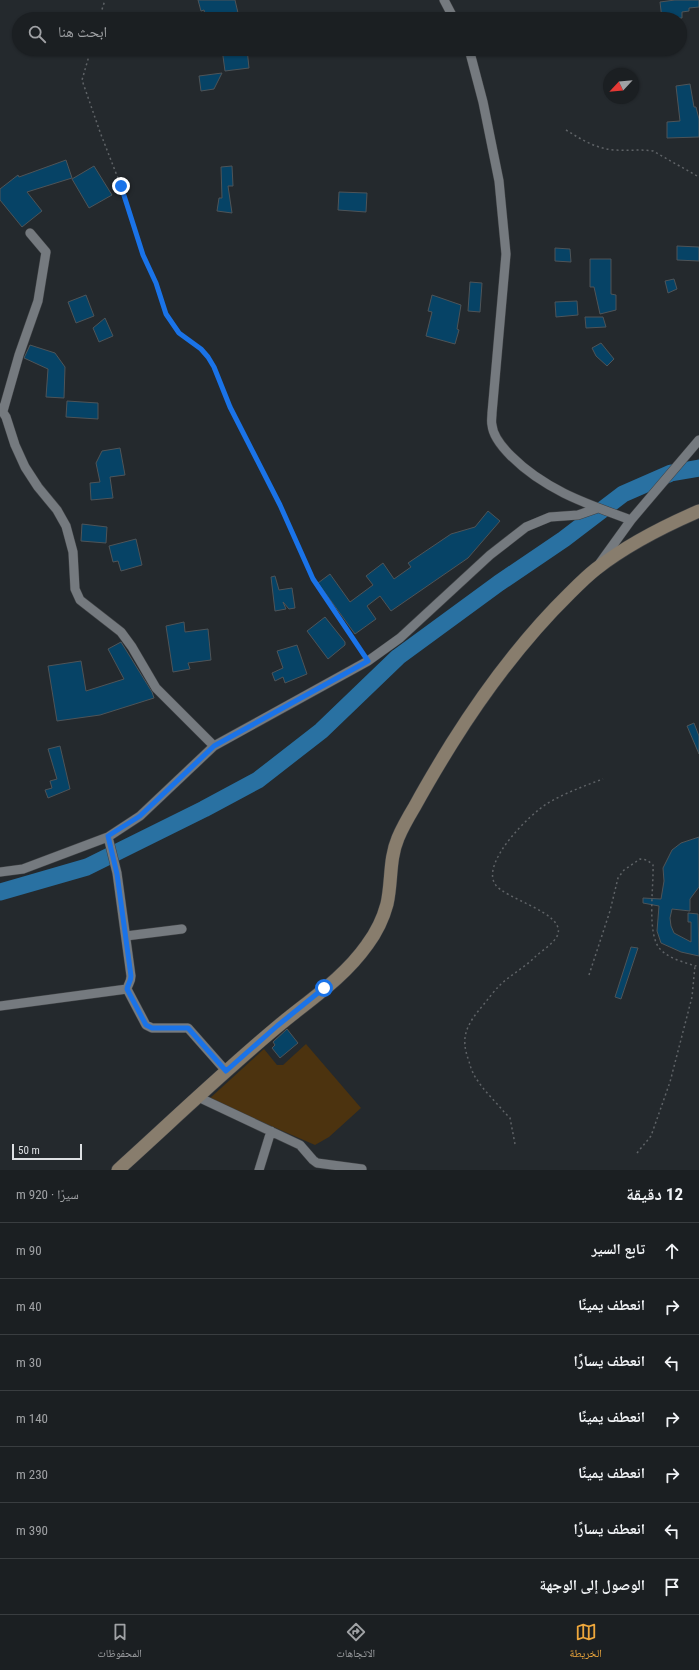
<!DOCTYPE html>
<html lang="ar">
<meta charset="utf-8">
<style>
body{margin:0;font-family:"Roboto Condensed","Noto Naskh Arabic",sans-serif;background:#282c2f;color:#f1f3f6;direction:rtl}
.compass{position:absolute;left:603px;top:68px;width:36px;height:36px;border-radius:50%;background:#1b1f22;box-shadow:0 1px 3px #0004;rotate:244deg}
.scale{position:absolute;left:12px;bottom:10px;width:70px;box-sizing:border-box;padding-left:4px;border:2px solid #dde0e3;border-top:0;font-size:11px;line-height:14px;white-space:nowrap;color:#dde0e3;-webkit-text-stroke:3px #24292d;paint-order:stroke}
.stop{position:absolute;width:12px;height:12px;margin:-9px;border:3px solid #1a73e8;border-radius:50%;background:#fff}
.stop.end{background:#1a73e8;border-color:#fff;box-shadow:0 1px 4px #0008}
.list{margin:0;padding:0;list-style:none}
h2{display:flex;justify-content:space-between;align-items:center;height:52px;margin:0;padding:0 16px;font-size:17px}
h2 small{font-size:13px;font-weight:400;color:#a0a2a5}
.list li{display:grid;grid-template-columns:26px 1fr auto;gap:12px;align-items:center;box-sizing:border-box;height:56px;padding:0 16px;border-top:1px solid #393d40}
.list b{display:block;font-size:15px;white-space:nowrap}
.list em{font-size:13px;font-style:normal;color:#a0a2a5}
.icon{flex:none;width:22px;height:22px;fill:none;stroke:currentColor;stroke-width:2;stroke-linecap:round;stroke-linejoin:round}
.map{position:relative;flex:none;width:699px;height:1170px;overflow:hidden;direction:ltr}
.search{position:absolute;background:#1b1f22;box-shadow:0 1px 3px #0004;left:12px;right:12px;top:12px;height:44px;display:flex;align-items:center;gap:10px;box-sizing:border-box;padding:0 14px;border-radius:22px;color:#a0a2a5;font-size:15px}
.sheet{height:444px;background:#1b1f22}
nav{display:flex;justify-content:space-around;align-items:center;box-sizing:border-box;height:56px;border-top:1px solid #393d40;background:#1b1f22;font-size:11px;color:#a0a2a5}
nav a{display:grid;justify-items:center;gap:2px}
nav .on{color:#eea73c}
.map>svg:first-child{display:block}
</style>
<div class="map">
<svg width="699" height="1170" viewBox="0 0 699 1170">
<rect width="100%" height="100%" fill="#24292d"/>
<path fill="#4c330f" d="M306 1044 361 1108 329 1137 315 1145 209 1099 264 1049 277 1065H283Z"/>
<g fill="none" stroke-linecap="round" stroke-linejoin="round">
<path stroke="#2971a2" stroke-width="17" d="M0 892 87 867 204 809 258 780 321 731 398 657 499 583 564 539 623 494 671 473 699 468"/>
</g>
<path fill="#064366" stroke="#4e5458" d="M198 0H235L238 13 215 19H206L204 10 201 11Z
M675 0H699V7L689 8V11L682 12V18L662 19 660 2Z
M222 49H247L249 68 225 71Z
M222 73 214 89 201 91 199 76Z
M690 84 694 107H696L699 119V137L667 138V122L680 121 676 86Z
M66 160 72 178 27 192 42 211 22 227 0 200V189L18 175 19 177Z
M94 166 112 195 89 208 72 179Z
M232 166 233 186H228L232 213 217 211 219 198H222L221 167Z
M339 192 367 193 366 212 338 210Z
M677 246 699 247V261L677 260Z
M555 248 570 249 571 262 555 261Z
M590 259H611V294L616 295V310L600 314 594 287H590Z
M674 279 677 289 668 293 665 281Z
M470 282 482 283 480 312 468 311Z
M86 295 94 316 76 323 68 302Z
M432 295 461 305 457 329 459 330 455 344 426 336 432 312 428 311Z
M577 301 578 315 556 317 555 302Z
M585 317H603L606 327 586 328Z
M105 318 113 336 99 342 93 328Z
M601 343 614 359 607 366 596 356 592 348Z
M30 345 55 353 65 367 64 398 46 397 48 369 24 358Z
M67 401 98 403V419L66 417Z
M120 448 125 475 110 477 113 498 91 500 90 483 100 482 96 463 102 451Z
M488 511 500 521 468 558 391 611 380 596 367 606 376 619 355 634 318 583 330 574 350 602 373 585 366 576 383 563 394 579 411 567 408 563 451 534 475 527Z
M82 524 107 527 106 543 81 541Z
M136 539 142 565 121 571 118 561 113 562 109 546Z
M275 576 279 590 292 588 295 608 289 609 283 602 286 609 275 611 271 577Z
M325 617 345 642V645L328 659 307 631Z
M184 622 185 632 208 629 211 660 188 663 190 669 173 672 166 626Z
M121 642 152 692 154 698 100 715 57 721 48 666 81 661 86 691 124 679 108 649Z
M297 645 307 674 285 683 283 677 275 681 272 673 283 668 277 651Z
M694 723 699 736V754L687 726Z
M60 746 70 789 48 798 45 790 52 788 50 781 57 779 48 749Z
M699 837V887L690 899V911L672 909 670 918 671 926 674 933 691 942V922H688V913L698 914 699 956 681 952 661 943 657 931 659 906 643 903V898L661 899 664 881 663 868 672 850 681 843Z
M631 947 638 948 621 999 615 997Z
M287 1029 298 1043 280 1058 272 1048 275 1045 273 1042Z"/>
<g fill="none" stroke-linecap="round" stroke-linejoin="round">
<defs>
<path id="street" d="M444 0 454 19
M469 49 483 102 499 181 506 254 492 413C492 417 491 422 492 425 493 437 503 448 511 456 545 490 587 504 631 520
M0 408 6 417 15 445 25 467 38 487 57 510 66 526 73 552 75 589 80 600 121 632 132 647 156 688 214 746
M3 411 19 355 38 301 46 252 30 233
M600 563 631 520 699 440
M0 872 23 869 108 837 140 816 214 746 368 661 400 638 490 555 526 527 550 517 578 515 598 508
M126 936 182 929
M127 989 146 1025 152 1028H188L226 1071
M0 1006 127 989C128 984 131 982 131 976L117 873 108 837
M198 1097 300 1145 313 1160 317 1163 362 1169
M259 1170 271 1131"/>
<path id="secondary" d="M118 1170C171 1122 222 1073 277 1027 308 1001 343 979 367 945 376 933 383 919 387 904 392 882 389 859 398 838 403 826 409 816 415 806 427 784 439 764 452 743 486 689 524 638 570 593 578 585 587 576 596 569 628 544 662 527 699 511"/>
</defs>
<use href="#street" stroke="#404346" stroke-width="10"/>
<use href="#secondary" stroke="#404346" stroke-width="14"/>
<path stroke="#5f6367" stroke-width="1.5" stroke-dasharray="2 3" stroke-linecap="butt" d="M99 19 105 0
M91 49 82 80 100 132 121 186 143 255 156 283 166 314 179 333 201 349 208 357 230 407 241 427 280 505 313 579 363 653
M566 130C582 140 597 149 615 150 628 151 641 149 653 151L699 177
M589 975 610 911 618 878 624 870 640 859 647 860 653 865C654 886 646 936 661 950 670 959 684 962 695 966L699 965
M515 1144 510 1118 505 1113C495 1101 482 1089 474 1075 472 1071 470 1066 469 1061 459 1036 468 1023 484 1004 489 998 494 991 499 986 510 975 524 968 535 957 541 951 555 943 558 934 564 912 504 899 495 884 481 862 530 814 548 803 565 793 584 786 603 779
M637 1153 651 1136 670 1082 692 997 695 966"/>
<use href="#street" stroke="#757a7f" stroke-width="9"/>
<use href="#secondary" stroke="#887d6d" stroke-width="13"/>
</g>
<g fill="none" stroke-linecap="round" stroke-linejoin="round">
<path stroke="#1a73e8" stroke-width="5" d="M121 186 143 255 156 283 166 314 179 333 201 349 208 357 214 367 230 407 280 505 313 579 368 661 214 746 140 816 108 836 117 874 131 976C131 981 128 984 127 989L146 1025 152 1028H188L226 1071 277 1026 324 988"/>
</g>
</svg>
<svg class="compass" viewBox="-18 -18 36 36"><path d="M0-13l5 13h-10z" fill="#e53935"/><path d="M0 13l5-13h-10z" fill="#a0a2a5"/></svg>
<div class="scale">50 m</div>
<div class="stop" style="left:324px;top:988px"></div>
<div class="stop end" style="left:121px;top:186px"></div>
<div class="search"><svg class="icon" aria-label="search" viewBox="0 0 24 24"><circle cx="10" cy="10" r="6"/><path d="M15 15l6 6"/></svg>ابحث هنا</div>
</div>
<section class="sheet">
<h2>12 دقيقة<small>سيرًا · 920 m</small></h2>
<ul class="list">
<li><svg class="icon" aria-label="ahead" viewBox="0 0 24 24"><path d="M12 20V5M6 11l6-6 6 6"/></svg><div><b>تابع السير</b></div><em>90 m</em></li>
<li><svg class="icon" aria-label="right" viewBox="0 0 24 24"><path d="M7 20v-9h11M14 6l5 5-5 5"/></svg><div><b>انعطف يمينًا</b></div><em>40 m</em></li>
<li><svg class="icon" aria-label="left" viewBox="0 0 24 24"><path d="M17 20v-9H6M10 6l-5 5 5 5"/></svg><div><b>انعطف يسارًا</b></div><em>30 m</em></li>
<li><svg class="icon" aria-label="right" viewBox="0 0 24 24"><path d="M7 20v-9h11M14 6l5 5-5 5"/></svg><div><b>انعطف يمينًا</b></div><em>140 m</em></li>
<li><svg class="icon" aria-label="right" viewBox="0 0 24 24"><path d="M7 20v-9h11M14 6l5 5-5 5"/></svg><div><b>انعطف يمينًا</b></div><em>230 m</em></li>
<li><svg class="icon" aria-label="left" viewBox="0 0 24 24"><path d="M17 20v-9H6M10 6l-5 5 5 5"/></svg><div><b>انعطف يسارًا</b></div><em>390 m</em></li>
<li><svg class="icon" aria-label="arrive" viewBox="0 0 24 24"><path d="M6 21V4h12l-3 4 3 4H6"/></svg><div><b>الوصول إلى الوجهة</b></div></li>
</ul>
</section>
<nav>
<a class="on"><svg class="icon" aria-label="map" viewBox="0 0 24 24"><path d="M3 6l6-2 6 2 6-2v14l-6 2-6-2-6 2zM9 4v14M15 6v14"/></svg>الخريطة</a>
<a><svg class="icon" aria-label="directions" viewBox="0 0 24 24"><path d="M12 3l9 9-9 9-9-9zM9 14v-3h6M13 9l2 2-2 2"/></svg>الاتجاهات</a>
<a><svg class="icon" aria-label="saved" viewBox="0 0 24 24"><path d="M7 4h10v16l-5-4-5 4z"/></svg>المحفوظات</a>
</nav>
